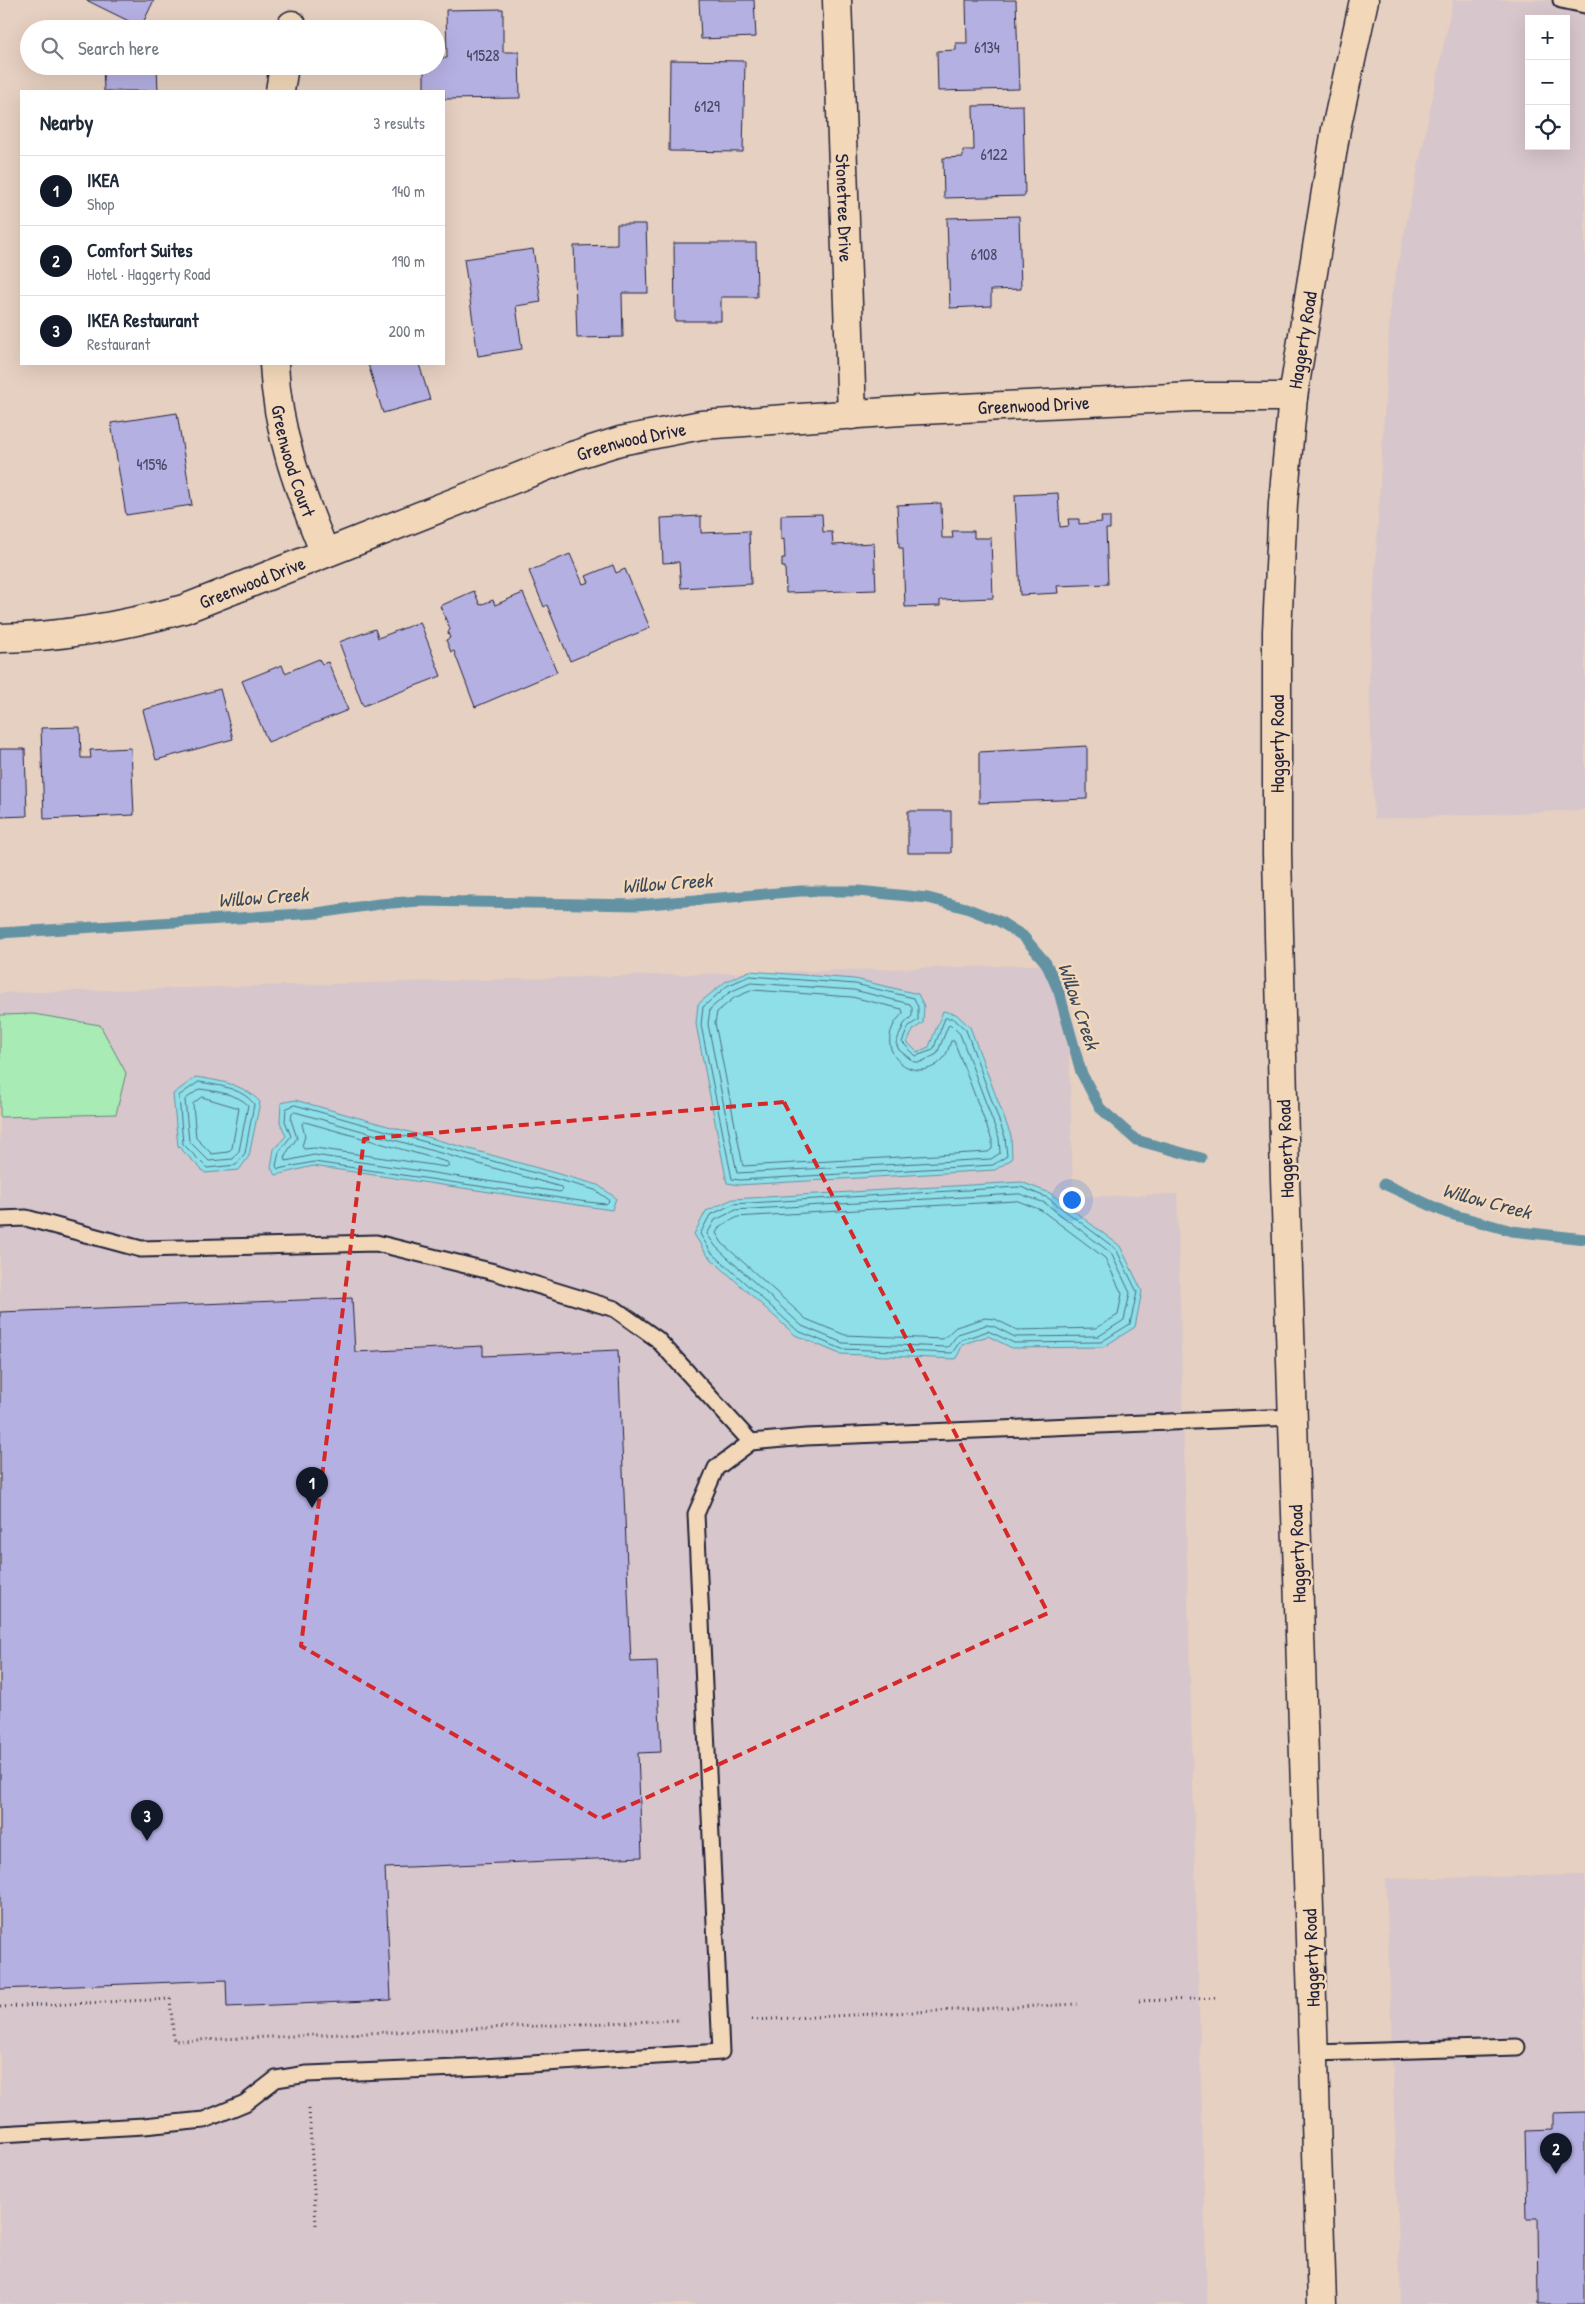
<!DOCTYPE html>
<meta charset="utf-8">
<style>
body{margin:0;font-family:"Patrick Hand",sans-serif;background:#f6f6f7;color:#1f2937}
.controls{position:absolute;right:15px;top:15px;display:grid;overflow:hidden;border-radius:0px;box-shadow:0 5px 20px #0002}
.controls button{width:45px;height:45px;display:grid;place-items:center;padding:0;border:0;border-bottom:1px solid #e0e1e3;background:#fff;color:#1f2937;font:25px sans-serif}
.you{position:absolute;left:1071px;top:1199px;width:18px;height:18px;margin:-12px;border:4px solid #fff;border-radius:50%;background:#1a73e8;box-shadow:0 0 0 8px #1a73e833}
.badge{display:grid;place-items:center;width:32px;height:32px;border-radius:50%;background:#111827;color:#fff;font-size:16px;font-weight:700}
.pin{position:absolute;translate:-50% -41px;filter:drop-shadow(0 1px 2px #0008)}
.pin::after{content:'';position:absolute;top:26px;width:18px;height:15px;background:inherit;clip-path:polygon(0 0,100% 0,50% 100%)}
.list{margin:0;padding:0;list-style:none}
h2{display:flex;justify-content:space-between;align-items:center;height:65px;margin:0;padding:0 20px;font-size:21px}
h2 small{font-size:16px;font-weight:400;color:#747a83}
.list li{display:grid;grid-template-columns:32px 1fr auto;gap:15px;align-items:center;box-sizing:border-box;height:70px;padding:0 20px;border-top:1px solid #e0e1e3}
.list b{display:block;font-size:19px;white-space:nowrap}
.list p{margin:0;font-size:16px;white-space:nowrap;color:#747a83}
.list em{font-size:16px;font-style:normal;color:#747a83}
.icon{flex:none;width:28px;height:28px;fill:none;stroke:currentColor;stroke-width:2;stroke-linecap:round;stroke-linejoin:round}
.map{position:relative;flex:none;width:1585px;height:2304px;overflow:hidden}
.search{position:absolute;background:#fff;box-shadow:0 5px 20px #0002;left:20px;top:20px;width:425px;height:55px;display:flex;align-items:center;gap:12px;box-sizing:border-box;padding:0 18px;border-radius:28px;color:#747a83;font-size:19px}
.panel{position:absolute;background:#fff;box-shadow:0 5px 20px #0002;left:20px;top:90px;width:425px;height:275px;border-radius:0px}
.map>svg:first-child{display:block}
</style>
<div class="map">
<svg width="1585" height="2304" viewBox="0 0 1585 2304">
<rect width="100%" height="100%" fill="#e6d0c1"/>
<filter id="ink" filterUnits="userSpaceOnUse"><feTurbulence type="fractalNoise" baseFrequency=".02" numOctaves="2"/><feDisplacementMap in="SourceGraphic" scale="10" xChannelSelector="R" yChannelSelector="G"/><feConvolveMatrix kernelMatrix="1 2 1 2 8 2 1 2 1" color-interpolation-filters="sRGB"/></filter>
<g filter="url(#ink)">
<path fill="#d7c6cb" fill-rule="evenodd" d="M1453 0H1585V810L1374 819 1369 675 1391 297ZM1529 19H1566V146H1529Z
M1067 964 1073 1197 1177 1194 1207 2304H0V993Z
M1585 1875V2304H1401L1386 1879Z"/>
<path fill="#a8ebb5" stroke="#658678" d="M33 1014 100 1025 126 1073 116 1114 0 1117V1015Z"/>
<path fill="#8edfe8" stroke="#6393a3" d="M749 971 855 979 918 994 924 1006 923 1023 914 1029 907 1042 917 1052 929 1047 943 1011 956 1014 970 1027 1011 1136 1012 1159 995 1170 739 1185 727 1183 696 1024 698 1004 725 982Z
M196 1077C220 1081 244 1084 260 1102L249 1156 239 1170 205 1173 178 1146 173 1094Z
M295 1100 598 1185 616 1198 612 1210 313 1166 276 1175 271 1168 274 1149 286 1136 280 1122 281 1103Z
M1021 1182 1050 1193 1120 1246 1142 1291 1135 1327 1103 1347 1012 1348 988 1336 963 1344 956 1359 840 1354 795 1335 707 1255 694 1234 706 1211 733 1199Z"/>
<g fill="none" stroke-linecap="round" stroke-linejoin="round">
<path stroke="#4d6e80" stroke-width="1" d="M750 976 855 984 914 998 918 1007V1020L909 1026 902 1042 916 1056 933 1050 945 1018H953L966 1030 1005 1137 1007 1156 993 1165 740 1180 732 1179 701 1025 703 1007 727 986Z
M751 983 854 990 910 1004 912 1008V1016L904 1024 896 1043 899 1050 914 1062H921L937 1054 948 1026 951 1025 960 1034 999 1138 1000 1153 991 1159 737 1173 708 1024 710 1009 730 992Z
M753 990 852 997 902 1009 903 1013C866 1049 915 1090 943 1059 947 1054 949 1047 951 1041H954L992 1140V1149L988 1152 743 1166 715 1023 717 1012 734 998Z
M199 1082C217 1085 242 1088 254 1104L245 1153 236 1165 207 1168 183 1144 179 1096Z
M200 1089C214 1091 238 1094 248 1105L239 1151 233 1159 209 1161 189 1141 185 1100Z
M202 1097 239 1108 232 1148 228 1152 212 1154 196 1138 193 1104Z
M295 1105 595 1190 608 1199 609 1201 606 1204 587 1202 314 1162 278 1169 276 1166 279 1152 291 1136 285 1121 286 1109Z
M295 1112 561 1187 563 1190 560 1192 314 1155 286 1161 285 1155 297 1138 291 1120 292 1113Z
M305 1122 447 1162 449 1165 446 1167 315 1148 304 1149 302 1146 305 1136 302 1124Z
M1021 1187 1048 1198 1116 1249 1137 1292 1130 1324 1101 1342 1014 1343 988 1331 961 1340 952 1353 842 1349 798 1331 711 1252 700 1234 710 1215 734 1204Z
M1020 1194 1045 1203 1111 1253 1130 1293 1124 1320 1099 1336 1015 1337 993 1326 986 1325 958 1334 948 1347 843 1343 802 1326 716 1247 707 1234 715 1220 736 1210Z
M1018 1201 1041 1210 1105 1258 1122 1294 1118 1315 1096 1328 1017 1330 995 1319 985 1318 956 1327 943 1339 845 1335 806 1319 722 1243 716 1233 720 1226 738 1217Z"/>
<path stroke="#6393a3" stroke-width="11" d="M0 933 317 913 379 904 419 901 637 905 801 891H858L928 898 966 908 999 921 1023 936 1046 963 1059 992 1081 1072 1100 1108 1136 1140 1201 1158
M1384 1184 1447 1213 1512 1231 1585 1239"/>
</g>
<path fill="#b5b0e2" stroke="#22223b" d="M86 0H154L141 27Z
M699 0H754L756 37 701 39Z
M966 0H1016L1019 89 938 91 937 51 956 50V43H967Z
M503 9V52H519L520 98 444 99V91H424V66H436V58H447L446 10Z
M670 60 745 61 743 152 669 151Z
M103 66H157L158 91H104Z
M1023 105 1025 196 944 198 943 158 963 157V150H974L973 106Z
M1019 216 1021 289 991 290V306L950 308 947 218Z
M617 224H646L648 293H622L623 337 577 338 574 246 617 245Z
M674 243H756L757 297H721V321H675Z
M533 249 541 302 516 306 522 349 478 356 464 259Z
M368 364H419L430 400 383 413Z
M177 413 192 505 126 515 111 423Z
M1058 493 1060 527 1069 526 1068 519H1079V524L1102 522 1101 517H1110V529H1106L1108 584 1057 586 1058 593 1020 595 1015 495Z
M941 503 942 538H953L952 531H974V538H991L993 598 940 600V606L905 607 903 548H899L897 505Z
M822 514 823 532H832L833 545 874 543 876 590 786 593 785 567H782V558H785L784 539 781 540V515Z
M701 516V533L749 531 751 584 681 588 679 562 663 563 661 518Z
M570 554 583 584 589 582 586 576 613 565 616 573 625 569 650 628 570 661 547 605 544 607 529 571Z
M474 591 480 605 493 600 495 605 523 593 557 672 475 707 454 651 451 652 446 640 450 638 448 633 450 629 440 606Z
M420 622 441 676 363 706 339 642 375 629 378 638Z
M319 659 322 664 328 662 348 710 268 742 242 681 282 665 285 673Z
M220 689 233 739 156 760 143 710Z
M80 727 81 758H91L90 750 131 748 134 815 44 819 41 728Z
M1087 746V799L979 803V752Z
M0 749H25L27 816 0 817Z
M908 811H951V853H908Z
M352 1298 355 1352 483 1346V1356L618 1350 631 1662 657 1661 661 1752 638 1753 642 1857 385 1868 391 2000 227 2007 226 1980 0 1989V1312Z
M1585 2112V2304H1539L1538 2218H1527L1525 2131 1553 2130V2113Z"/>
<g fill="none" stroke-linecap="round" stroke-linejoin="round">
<defs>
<path id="service" d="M1561 0 1585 5
M0 1219 26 1218 141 1249 376 1243 494 1272 615 1309 657 1339 751 1442
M1314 2053 1517 2047
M0 2134 144 2126 204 2120 245 2103 276 2079 307 2074 483 2067 721 2052 696 1514 716 1468 751 1442 806 1437 1293 1417"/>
<g id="minor">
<path id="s1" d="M837 0 852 415"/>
<path d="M291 29 292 25"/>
<path d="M280 91 284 66"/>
<path id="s2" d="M274 364C277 433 299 490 325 553"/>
<path id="s3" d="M0 638C64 637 123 626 184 609L572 456 620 441 701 425 901 411 1193 397H1293"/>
</g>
<g id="secondary">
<path id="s4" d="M1322 2304 1285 1179 1277 854V631L1283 503 1293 397 1336 129 1364 0"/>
</g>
</defs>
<use href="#service" stroke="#22223b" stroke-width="19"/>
<use href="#minor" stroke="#22223b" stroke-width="31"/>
<use href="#secondary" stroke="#22223b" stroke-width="31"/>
<path stroke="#22223b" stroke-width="3" stroke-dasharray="1 4" stroke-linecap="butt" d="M1139 2001 1216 1998
M0 2007 170 1999 174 2041 680 2020
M752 2020 1077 2004
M309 2109 316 2225"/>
<use href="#service" stroke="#f2d8b9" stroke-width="15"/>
<use href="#minor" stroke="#f2d8b9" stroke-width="28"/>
<use href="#secondary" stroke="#f2d8b9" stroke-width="28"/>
</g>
</g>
<path fill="none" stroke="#d62828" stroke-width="4" stroke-dasharray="10 6" stroke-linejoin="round" d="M784 1102 1048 1613 600 1819 301 1646 364 1139Z"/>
<g text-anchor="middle" stroke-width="5" stroke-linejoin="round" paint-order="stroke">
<g font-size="16" fill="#474665">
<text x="987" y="53">6134</text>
<text x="483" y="61">41528</text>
<text x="707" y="112">6129</text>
<text x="994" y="160">6122</text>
<text x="984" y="260">6108</text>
<text x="152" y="470">41596</text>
</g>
<g font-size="19" fill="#22223b" stroke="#f2d8b9">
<text dy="7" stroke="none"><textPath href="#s1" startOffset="208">Stonetree Drive</textPath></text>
<text dy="7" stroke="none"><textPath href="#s4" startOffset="1966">Haggerty Road</textPath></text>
<text dy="7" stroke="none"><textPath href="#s3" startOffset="1070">Greenwood Drive</textPath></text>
<text dy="7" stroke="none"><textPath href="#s3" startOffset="665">Greenwood Drive</textPath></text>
<text dy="7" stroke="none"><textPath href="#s2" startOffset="99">Greenwood Court</textPath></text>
<text dy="7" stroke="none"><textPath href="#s3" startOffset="260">Greenwood Drive</textPath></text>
<text transform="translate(1277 744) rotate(-90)" y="7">Haggerty Road</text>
<text transform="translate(1285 1149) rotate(-92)" y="7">Haggerty Road</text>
<text transform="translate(1297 1554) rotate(-92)" y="7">Haggerty Road</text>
<text transform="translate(1311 1958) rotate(-92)" y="7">Haggerty Road</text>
</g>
<g font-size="20" font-style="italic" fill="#38485e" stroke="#f2d8b9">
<text transform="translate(667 883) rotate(-4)" y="7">Willow Creek</text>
<text transform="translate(263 897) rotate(-4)" y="7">Willow Creek</text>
<text transform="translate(1079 1006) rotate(71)" y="7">Willow Creek</text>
<text transform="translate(1487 1201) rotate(15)" y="7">Willow Creek</text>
</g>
</g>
</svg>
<div class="controls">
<button>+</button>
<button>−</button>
<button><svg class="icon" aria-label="locate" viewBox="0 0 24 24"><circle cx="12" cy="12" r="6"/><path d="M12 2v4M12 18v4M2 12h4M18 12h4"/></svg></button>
</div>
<div class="you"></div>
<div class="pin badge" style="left:312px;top:1508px">1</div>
<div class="pin badge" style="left:1556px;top:2174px">2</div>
<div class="pin badge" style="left:147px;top:1841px">3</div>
<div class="search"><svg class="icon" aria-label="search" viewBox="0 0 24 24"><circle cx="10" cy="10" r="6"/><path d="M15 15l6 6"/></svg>Search here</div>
<section class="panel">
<h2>Nearby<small>3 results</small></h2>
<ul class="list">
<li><span class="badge">1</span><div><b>IKEA</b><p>Shop</p></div><em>140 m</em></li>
<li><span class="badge">2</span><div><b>Comfort Suites</b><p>Hotel · Haggerty Road</p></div><em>190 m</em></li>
<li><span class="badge">3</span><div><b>IKEA Restaurant</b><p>Restaurant</p></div><em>200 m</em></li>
</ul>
</section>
</div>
